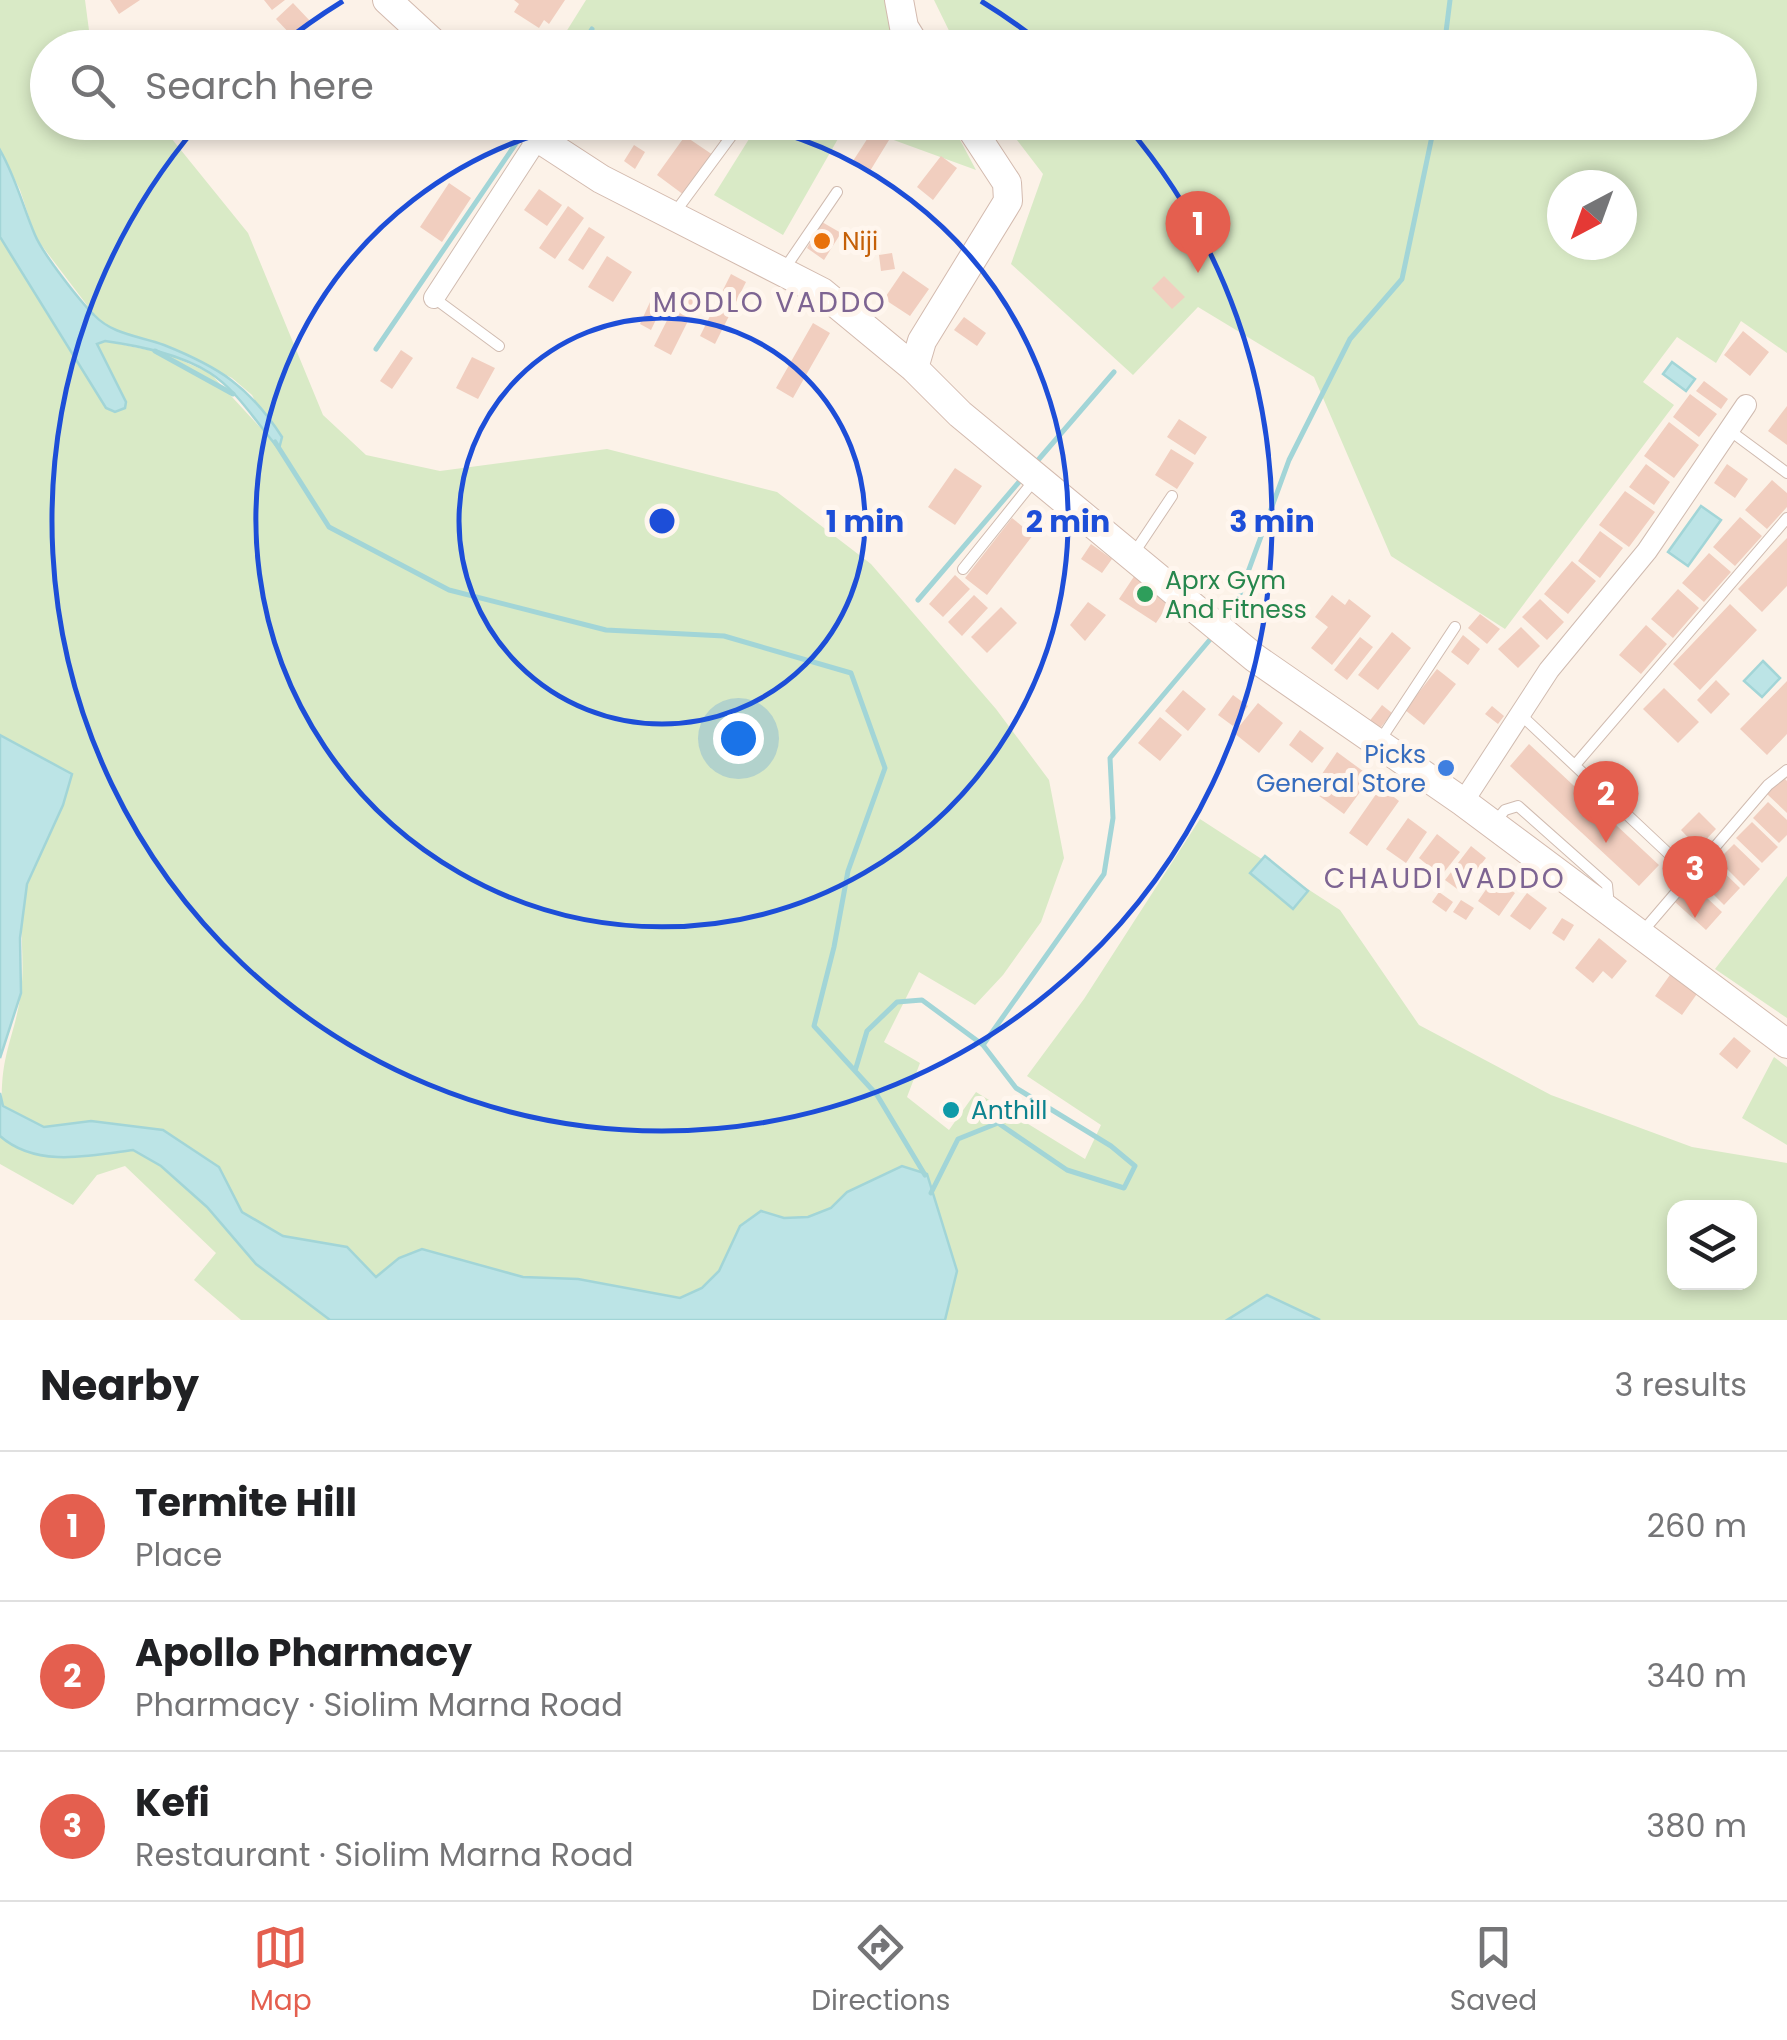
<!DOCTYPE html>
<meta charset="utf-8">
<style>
body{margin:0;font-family:Poppins,sans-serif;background:#f6f6f6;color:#202124}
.controls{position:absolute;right:30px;bottom:30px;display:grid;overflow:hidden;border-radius:20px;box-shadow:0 5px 15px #0003}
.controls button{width:90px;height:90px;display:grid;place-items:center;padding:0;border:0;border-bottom:2px solid #e0e0e0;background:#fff;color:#202124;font:50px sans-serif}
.compass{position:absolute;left:1547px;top:170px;width:90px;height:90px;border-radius:50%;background:#fff;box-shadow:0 5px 15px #0003;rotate:221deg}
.you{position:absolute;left:738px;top:738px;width:35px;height:35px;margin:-25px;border:8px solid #fff;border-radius:50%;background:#1a73e8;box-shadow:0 0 0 15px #1a73e833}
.badge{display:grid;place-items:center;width:65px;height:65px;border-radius:50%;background:#e45f4f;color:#fff;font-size:32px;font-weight:700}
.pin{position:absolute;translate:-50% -82px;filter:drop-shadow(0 2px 5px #0008)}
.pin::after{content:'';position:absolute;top:52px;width:35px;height:30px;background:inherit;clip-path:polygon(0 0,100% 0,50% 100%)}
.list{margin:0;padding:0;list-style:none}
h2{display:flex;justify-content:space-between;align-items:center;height:130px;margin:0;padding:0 40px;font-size:42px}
h2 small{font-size:32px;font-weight:400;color:#757577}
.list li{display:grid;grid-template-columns:65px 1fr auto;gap:30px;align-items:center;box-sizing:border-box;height:150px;padding:0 40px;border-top:2px solid #e0e0e0}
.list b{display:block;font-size:38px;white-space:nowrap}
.list p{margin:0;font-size:32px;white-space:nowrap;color:#757577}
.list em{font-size:32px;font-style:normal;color:#757577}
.icon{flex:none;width:55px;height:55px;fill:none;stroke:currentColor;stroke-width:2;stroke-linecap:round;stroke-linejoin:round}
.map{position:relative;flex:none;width:1787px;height:1320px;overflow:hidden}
.search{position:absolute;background:#fff;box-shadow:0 5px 15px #0003;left:30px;right:30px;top:30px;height:110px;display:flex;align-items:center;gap:25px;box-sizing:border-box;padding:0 35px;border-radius:55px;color:#757577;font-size:38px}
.sheet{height:580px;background:#fff}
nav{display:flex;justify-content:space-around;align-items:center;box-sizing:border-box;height:140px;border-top:2px solid #e0e0e0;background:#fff;font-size:28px;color:#757577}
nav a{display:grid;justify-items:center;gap:5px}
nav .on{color:#e45f4f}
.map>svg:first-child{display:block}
</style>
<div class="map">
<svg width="1787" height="1320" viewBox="0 0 1787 1320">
<rect width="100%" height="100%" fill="#fcf2e8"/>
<path fill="#d9eac6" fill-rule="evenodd" d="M0 0H85L90 38 98 47 48 48V122L159 123 248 233 323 415 366 455 440 471 607 449 777 492 871 564 996 709 1049 780 1064 858 1041 922 1003 975 975 1005 919 972 884 1042 920 1063 907 1097 949 1130 976 1092 1085 1159 1101 1125 1027 1076 1084 999 1200 819 1340 910 1419 1025 1551 1095 1692 1147 1787 1163V1320H1320L1267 1295 1227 1320H945L957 1271 927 1174 848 1192 831 1208 808 1217 784 1218 740 1226 719 1271 702 1288 680 1298 578 1279 523 1277 422 1249 377 1277 347 1247 283 1236 242 1212 219 1167 91 1121 44 1127 2 1106C0 1053 15 1037 21 992 26 956 16 918 27 883 39 846 60 812 72 774L0 735V237L106 408 126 402 97 343 105 341 167 354 210 373 279 448 252 395 232 378 164 345 117 332 96 317 36 238 20 190 0 150ZM1674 1208H1750V1282H1674Z
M586 0H891L910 47H743L710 37 699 47 556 48Z
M934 0H1787V353L1741 321 1716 363 1677 337 1643 382 1674 405 1505 629 1391 556 1314 377 1198 307 1133 375 1011 264 1043 174 1004 123 1740 122V48L957 47ZM1562 185H1622V245H1562Z
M759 123H951L976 170 847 123 783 235 714 195Z
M1787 876V1018L1715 969Z
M1774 1057 1787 1067V1145L1742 1118Z
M0 1136C35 1167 90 1157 133 1150L161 1166 207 1207 256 1264 330 1320H241L194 1280 216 1253 125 1166 97 1175 73 1205 0 1164Z"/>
<path fill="#bce4e6" stroke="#a2d5d7" stroke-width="2.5" d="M0 150C16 178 23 207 35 235 43 254 79 300 94 315 113 335 140 336 164 345 219 367 249 386 282 437L279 449C258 425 237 390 210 373 180 354 140 346 105 341L97 344 126 402 125 408 115 412 106 408 0 237Z
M1672 362 1695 379 1686 391 1663 374Z
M1701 506 1721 520 1688 566 1668 552Z
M1763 661 1780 678 1762 697 1744 681Z
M0 735 72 774 63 805 27 884 20 938 21 993 0 1058Z
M1265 856 1308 891 1293 909 1250 873Z
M0 1093 3 1106 44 1127 91 1121 163 1130 219 1167 242 1212 283 1236 347 1247 376 1277 399 1258 422 1249 523 1277 578 1279 680 1298 702 1288 719 1271 740 1226 761 1211 784 1218 808 1217 831 1208 847 1192 902 1166 927 1174 957 1271 945 1320H330L256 1264 207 1207 161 1166 133 1150C90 1156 36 1168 0 1136Z
M1267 1295 1320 1320H1227Z"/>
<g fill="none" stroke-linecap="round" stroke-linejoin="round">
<path stroke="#a2d5d7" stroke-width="5" d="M580 48 592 29
M1444 48 1450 0
M376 349 523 133
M155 351 233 394
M275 442 329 527 449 590 606 630 724 636 851 673 885 768 848 871 834 947 814 1026 877 1095 925 1175
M1039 459 1114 372
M918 600 1019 482
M1227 620 1233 613 1289 460 1350 339 1402 279 1435 122
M855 1071 867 1031 897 1002 922 1000 983 1045
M931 1193 958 1139 998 1123 1067 1170 1124 1188 1135 1166 1111 1146 1016 1088 983 1045 1104 874 1113 818 1110 758 1213 636"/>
</g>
<path fill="#f1cebf" d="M110 0H140L119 14Z
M264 0H285L272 10Z
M514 0H565L549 24 544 20 539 28 514 12 519 4Z
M293 3 310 21 293 37 276 19Z
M697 122H739L723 143Z
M873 130 889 140 870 171 853 161Z
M685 136 713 155 684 195 657 175Z
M634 145 645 152 635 169 624 161Z
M941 156 957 168 933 200 917 187Z
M449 183 471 198 442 242 420 227Z
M539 189 562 205 547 226 524 210Z
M568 206 584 218 555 259 539 248Z
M822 222 841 233 824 260 807 248Z
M589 227 605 237 583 270 568 260Z
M892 253 895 269 881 271 879 255Z
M607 256 632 272 613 302 588 287Z
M903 271 929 289 910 316 884 299Z
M731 274 746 282 715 344 700 336Z
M1164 276 1185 297 1172 309 1152 288Z
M683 289 700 297 671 355 654 346Z
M655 291 667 297 651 330 640 324Z
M964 317 986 333 977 346 954 330Z
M813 323 830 333 793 398 776 388Z
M1743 331 1769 352 1750 376 1724 355Z
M401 350 413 358 392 389 380 381Z
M472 357 495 368 478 399 456 388Z
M1704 381 1728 399 1721 409 1696 391Z
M1690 394 1717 414 1699 437 1673 417Z
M1787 406V445L1768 431Z
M1179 419 1207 437 1195 455 1167 437Z
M1669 422 1699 445 1674 478 1644 456Z
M1171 449 1194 463 1177 489 1155 475Z
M1646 464 1670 482 1654 505 1629 487Z
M1727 464 1748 479 1735 498 1714 483Z
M955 468 982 486 955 525 928 507Z
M1772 480 1787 493V507L1767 529 1745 510Z
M1625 491 1655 512 1629 547 1599 525Z
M1740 517 1762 536 1735 566 1713 547Z
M1012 518 1033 535 987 595 965 578Z
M1600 531 1623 548 1600 578 1578 561Z
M1787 538V586L1762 612 1738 589Z
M1091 544 1112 559 1102 573 1081 559Z
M1709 553 1731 572 1704 602 1682 583Z
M1572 561 1596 581 1568 614 1544 594Z
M955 575 970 589 943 617 929 604Z
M1135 575 1172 599 1156 623 1119 599Z
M1678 589 1699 608 1673 638 1651 619Z
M974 595 988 608 962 636 948 622Z
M1332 595 1345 605 1349 599 1371 616 1332 665 1311 648 1328 627 1315 617Z
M1540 599 1564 622 1547 640 1522 617Z
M1088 602 1106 615 1085 641 1070 625Z
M1730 604 1757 630 1700 690 1673 664Z
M1001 607 1017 623 987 653 971 637Z
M1480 614 1500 629 1487 644 1468 628Z
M1646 625 1667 644 1641 674 1619 655Z
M1521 627 1540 646 1518 668 1498 649Z
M1392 632 1411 648 1378 690 1358 675Z
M1463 635 1480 649 1468 665 1451 652Z
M1360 637 1373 647 1347 680 1334 670Z
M1437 669 1456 684 1424 725 1405 710Z
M1716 680 1730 694 1711 714 1697 700Z
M1787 681V734L1767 755 1740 729Z
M1664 688 1699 722 1678 743 1643 709Z
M1183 690 1206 709 1188 731 1165 711Z
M1233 695 1248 706 1233 726 1218 715Z
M1258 703 1283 723 1259 753 1234 733Z
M1382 705 1392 713 1378 731 1368 723Z
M1492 706 1504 716 1498 724 1485 714Z
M1160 717 1182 735 1160 761 1138 743Z
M1300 730 1324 748 1312 763 1289 745Z
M1529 744 1659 865 1639 886 1510 766Z
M1337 752 1371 777 1344 814 1311 790Z
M1783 777 1787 781V813L1767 794Z
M1381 787 1399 801 1367 846 1349 833Z
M1768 802 1787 820V835L1779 843 1753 818Z
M1699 812 1716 829 1698 848 1681 830Z
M1408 818 1427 832 1406 863 1386 849Z
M1752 822 1778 847 1762 863 1736 838Z
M1437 834 1460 852 1441 876 1419 858Z
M1734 844 1760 869 1744 886 1718 860Z
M1471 846 1486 858 1460 891 1445 880Z
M1714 863 1740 888 1724 905 1698 879Z
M1494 878 1515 893 1499 916 1478 901Z
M1692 884 1722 912 1706 930 1675 902Z
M1439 892 1453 902 1446 912 1432 902Z
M1527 893 1547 908 1530 930 1510 916Z
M1461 900 1474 908 1466 920 1453 912Z
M1562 918 1574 925 1564 941 1552 933Z
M1599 938 1627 961 1612 979 1603 971 1593 983 1575 968Z
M1672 972 1699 991 1682 1015 1655 996Z
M1734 1037 1751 1051 1737 1069 1719 1054Z"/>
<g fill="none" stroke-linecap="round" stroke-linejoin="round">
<defs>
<path id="lane" d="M673 215 738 127
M783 271 837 192
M434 298 499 346
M1729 430 1787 473
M1134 553 1172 496
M963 569 1036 478
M1521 715 1670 855
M1381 739 1455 627
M1575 765 1787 518
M1493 824 1505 810 1518 806 1607 885 1608 896 1602 905
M1643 931 1768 785 1787 770"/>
<path id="street" d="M434 298 538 138
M1463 802 1549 670 1647 551 1746 405"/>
<path id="secondary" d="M387 0 439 48
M899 0 904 27 917 48
M521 122 538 138 601 179 822 292 914 368 960 414 1255 658 1463 802 1787 1044
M914 368 922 341 1008 201 1007 183 967 122"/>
</defs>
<use href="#lane" stroke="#d0bbb0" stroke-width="12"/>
<use href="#street" stroke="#d0bbb0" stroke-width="22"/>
<use href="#secondary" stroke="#d3baae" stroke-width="30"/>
<use href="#lane" stroke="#fff" stroke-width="10"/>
<use href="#street" stroke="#fff" stroke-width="20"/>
<use href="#secondary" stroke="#fff" stroke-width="28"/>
</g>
<g fill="none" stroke="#1d4ed8" stroke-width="5">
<circle cx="662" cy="521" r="203"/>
<path d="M743 123A406 406 0 1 1 581 123"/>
<path d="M278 47A610 610 0 0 1 343 1M981 1A610 610 0 0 1 1046 47M1126 125A610 610 0 1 1 198 125"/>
</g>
<circle fill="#e8710a" stroke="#fff6ee" stroke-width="4" cx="822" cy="241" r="10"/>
<circle fill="#2e9e5b" stroke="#fff6ee" stroke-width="4" cx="1145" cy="594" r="10"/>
<circle fill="#3f7fe0" stroke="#fff6ee" stroke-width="4" cx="1446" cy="768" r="10"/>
<circle fill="#0f9aa8" stroke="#fff6ee" stroke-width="4" cx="951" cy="1110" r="10"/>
<g text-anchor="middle" stroke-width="10" stroke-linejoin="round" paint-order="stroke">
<g font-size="25" fill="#c56008" stroke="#fff6ee" text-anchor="start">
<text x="842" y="250">Niji</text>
</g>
<g font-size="25" fill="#27864d" stroke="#fff6ee" text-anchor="start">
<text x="1165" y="589">Aprx Gym<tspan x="1165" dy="29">And Fitness</tspan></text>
</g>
<g font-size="25" fill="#366cbe" stroke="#fff6ee" text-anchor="end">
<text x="1426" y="763">Picks<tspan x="1426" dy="29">General Store</tspan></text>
</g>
<g font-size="25" fill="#0d838f" stroke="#fff6ee" text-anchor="start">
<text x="971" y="1119">Anthill</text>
</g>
<g font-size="28" letter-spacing="2.5" fill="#7d6492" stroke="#fff6ee">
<text x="770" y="312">MODLO VADDO</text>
<text x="1445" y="888">CHAUDI VADDO</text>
</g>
</g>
<circle cx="662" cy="521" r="15" fill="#1d4ed8" stroke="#fff6ee" stroke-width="5"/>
<g font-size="30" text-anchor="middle" font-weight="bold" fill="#1d4ed8" stroke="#fff6ee" stroke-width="10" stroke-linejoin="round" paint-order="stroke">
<text x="865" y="532">1 min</text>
<text x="1068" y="532">2 min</text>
<text x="1272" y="532">3 min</text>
</g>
</svg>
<div class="controls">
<button><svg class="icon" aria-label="layers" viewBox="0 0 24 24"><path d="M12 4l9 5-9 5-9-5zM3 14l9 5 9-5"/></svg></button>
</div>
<svg class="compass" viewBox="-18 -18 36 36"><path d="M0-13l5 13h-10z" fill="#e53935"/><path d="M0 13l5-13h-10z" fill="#757577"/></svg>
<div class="you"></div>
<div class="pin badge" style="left:1198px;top:273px">1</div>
<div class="pin badge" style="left:1606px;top:843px">2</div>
<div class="pin badge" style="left:1695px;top:918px">3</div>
<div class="search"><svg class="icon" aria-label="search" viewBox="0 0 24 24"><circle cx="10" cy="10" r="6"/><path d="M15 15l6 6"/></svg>Search here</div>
</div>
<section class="sheet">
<h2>Nearby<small>3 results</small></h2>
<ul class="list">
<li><span class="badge">1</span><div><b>Termite Hill</b><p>Place</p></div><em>260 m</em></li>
<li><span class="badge">2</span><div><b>Apollo Pharmacy</b><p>Pharmacy · Siolim Marna Road</p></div><em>340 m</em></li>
<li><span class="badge">3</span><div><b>Kefi</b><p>Restaurant · Siolim Marna Road</p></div><em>380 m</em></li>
</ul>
</section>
<nav>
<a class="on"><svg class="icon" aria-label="map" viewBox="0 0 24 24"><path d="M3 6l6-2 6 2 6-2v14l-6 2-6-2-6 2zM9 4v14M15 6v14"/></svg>Map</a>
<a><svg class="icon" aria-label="directions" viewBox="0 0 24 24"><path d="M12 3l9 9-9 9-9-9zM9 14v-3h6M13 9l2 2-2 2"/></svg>Directions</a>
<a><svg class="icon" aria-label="saved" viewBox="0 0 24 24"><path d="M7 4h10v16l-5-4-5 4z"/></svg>Saved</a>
</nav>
